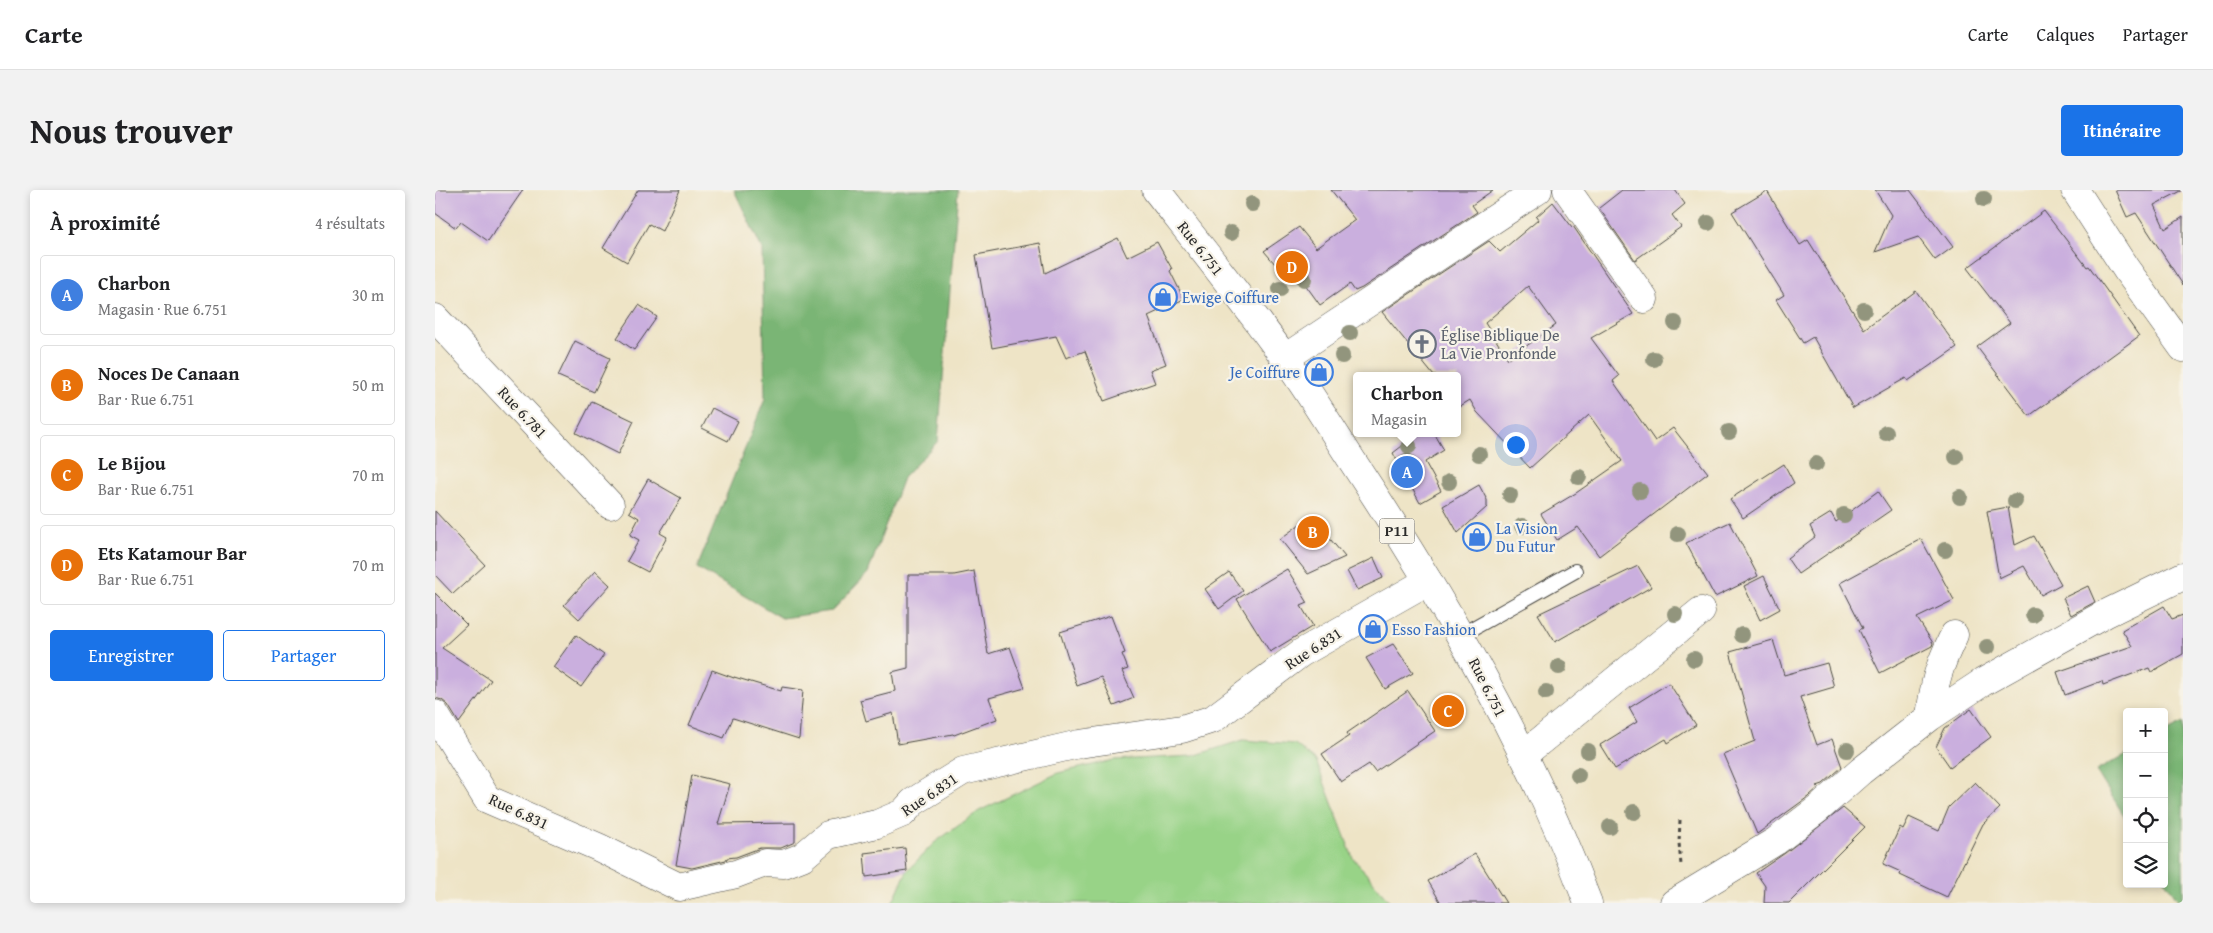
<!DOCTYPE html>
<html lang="fr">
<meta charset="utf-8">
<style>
body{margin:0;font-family:"Gentium Book Plus",serif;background:#f2f2f2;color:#202124}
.controls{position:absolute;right:15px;bottom:15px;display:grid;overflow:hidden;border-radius:5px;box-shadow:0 2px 8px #0003}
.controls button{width:45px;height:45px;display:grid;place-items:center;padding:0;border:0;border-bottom:1px solid #e0e0e0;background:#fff;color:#202124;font:25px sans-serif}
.you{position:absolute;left:1080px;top:254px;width:18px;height:18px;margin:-12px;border:4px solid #fff;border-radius:50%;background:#1a73e8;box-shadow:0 0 0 8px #1a73e833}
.badge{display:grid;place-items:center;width:32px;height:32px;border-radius:50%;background:#1a73e8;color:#fff;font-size:16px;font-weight:700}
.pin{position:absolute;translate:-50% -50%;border:2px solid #fff;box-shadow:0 1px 5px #0006}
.popup{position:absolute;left:918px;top:182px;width:108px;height:65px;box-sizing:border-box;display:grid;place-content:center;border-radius:5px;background:#fff;filter:drop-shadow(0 1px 4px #0005);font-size:16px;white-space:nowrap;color:#757577}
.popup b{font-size:19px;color:#202124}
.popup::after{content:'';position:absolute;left:50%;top:100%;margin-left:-10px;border:10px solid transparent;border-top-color:#fff}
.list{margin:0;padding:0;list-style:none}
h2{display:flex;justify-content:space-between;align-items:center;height:65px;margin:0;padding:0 20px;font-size:21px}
h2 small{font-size:16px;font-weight:400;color:#757577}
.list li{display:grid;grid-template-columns:32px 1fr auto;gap:15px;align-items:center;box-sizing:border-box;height:80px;margin:0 10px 10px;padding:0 10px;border:1px solid #e0e0e0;border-radius:5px}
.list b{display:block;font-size:19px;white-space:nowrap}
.list p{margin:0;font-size:16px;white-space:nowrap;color:#757577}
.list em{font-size:16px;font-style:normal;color:#757577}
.actions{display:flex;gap:10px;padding:15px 20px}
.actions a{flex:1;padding:11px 0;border:1px solid #1a73e8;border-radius:5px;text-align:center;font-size:18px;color:#1a73e8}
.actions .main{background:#1a73e8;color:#fff}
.icon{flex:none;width:28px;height:28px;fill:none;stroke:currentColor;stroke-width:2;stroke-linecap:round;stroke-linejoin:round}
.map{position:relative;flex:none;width:1748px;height:713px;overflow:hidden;border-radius:5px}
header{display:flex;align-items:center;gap:30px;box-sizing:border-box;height:70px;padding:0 25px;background:#fff;border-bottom:1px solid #e0e0e0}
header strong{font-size:24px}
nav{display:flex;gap:28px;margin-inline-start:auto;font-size:18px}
.intro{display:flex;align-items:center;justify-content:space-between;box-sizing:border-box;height:120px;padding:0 30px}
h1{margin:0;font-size:35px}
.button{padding:12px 22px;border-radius:5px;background:#1a73e8;color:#fff;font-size:18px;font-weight:700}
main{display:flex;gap:30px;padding:0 30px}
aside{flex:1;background:#fff;border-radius:5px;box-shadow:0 2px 8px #0003}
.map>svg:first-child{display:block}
</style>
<header>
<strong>Carte</strong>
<nav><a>Carte</a><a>Calques</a><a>Partager</a></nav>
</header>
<div class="intro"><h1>Nous trouver</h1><a class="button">Itinéraire</a></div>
<main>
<aside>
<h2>À proximité<small>4 résultats</small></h2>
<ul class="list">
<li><span class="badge" style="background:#3f7fe0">A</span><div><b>Charbon</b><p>Magasin · Rue 6.751</p></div><em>30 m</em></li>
<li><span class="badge" style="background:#e8710a">B</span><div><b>Noces De Canaan</b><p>Bar · Rue 6.751</p></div><em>50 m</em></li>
<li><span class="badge" style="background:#e8710a">C</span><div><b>Le Bijou</b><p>Bar · Rue 6.751</p></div><em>70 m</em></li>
<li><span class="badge" style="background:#e8710a">D</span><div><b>Ets Katamour Bar</b><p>Bar · Rue 6.751</p></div><em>70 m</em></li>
</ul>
<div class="actions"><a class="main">Enregistrer</a><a>Partager</a></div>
</aside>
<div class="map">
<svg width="1748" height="713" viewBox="0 0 1748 713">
<rect width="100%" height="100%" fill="#f7f3e8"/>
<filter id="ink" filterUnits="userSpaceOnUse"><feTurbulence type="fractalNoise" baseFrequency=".02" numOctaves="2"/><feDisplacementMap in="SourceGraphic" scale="10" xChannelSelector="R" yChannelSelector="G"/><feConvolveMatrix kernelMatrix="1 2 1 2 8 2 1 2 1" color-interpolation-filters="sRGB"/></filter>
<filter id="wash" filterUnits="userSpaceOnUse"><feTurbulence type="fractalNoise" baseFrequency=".0096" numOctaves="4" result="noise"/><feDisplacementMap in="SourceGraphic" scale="20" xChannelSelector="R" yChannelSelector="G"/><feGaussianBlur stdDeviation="1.12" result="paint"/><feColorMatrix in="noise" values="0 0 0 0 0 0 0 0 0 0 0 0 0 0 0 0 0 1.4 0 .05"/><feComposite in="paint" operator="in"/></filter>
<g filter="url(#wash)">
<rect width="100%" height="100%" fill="#eee4c6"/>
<path fill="#98d387" stroke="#627f59" d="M808 550 860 554 881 571 918 668 956 713H457L472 681 499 653 544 621 623 583 679 570 758 566Z"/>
<path fill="#7ab574" stroke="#527050" d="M299 0H523L503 251 468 288 433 383 397 421 347 428 262 378 330 209 327 59Z
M1748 533V713H1745L1729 689V543Z
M1692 564V630L1661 581Z"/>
<g id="blocks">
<path fill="#caafde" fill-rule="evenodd" d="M0 0H88L53 51 26 32 21 38 0 23Z
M203 0H245L227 41 214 34 192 72 168 58Z
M896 0H1058L1037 15 1042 22 927 98 920 101 915 94 885 115 862 83 853 89 829 61 864 37 881 58 920 30Z
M1187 0H1240L1250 14 1237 25 1246 37 1200 70 1164 18Z
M1440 0H1475L1518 57 1500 70 1483 47 1440 62 1456 25Z
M1680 0H1748L1719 15 1730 39 1748 27V95L1701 23 1692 27Z
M1332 1 1365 55 1373 50 1429 139 1481 101 1522 157 1473 191 1471 188 1418 218 1378 147 1368 153 1341 110 1349 105 1297 22Z
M1118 12 1137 37 1138 36 1198 124 1156 148 1184 186 1178 191 1220 251 1238 238 1273 283 1164 366 1143 337 1122 350 1106 324 1141 303 1187 271 1154 225 1095 278 1042 222 1035 210 1022 218V186H999L947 122 1054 51 1065 62 1103 30 1101 27ZM1093 96 1121 135 1073 169 1050 133Z
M1609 21 1652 77 1654 76 1704 146 1594 226 1542 157 1575 133 1532 78Z
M683 48 692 67 722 52 737 79 735 81 749 109 713 126 731 174 715 180 720 193 669 211 650 161 631 168 621 146 557 158 541 65 605 53 610 83Z
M204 115 222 127 199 160 182 148Z
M140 151 175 168 159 202 123 186Z
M157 211 199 231 183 264 141 243Z
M277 218 303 231 293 251 267 238Z
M984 243H999L1009 260 990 272 1006 301 985 313 958 263Z
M1349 274 1359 293 1308 328 1295 309Z
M213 289 246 308 225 343 232 347 213 382 192 371 204 350 195 345 204 328 194 322Z
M1044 295 1052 310V317L1023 343 1008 316Z
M1443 301 1456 320 1363 384 1352 368 1380 347 1375 336 1396 323 1401 332Z
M1573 317 1580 355 1599 346 1626 394 1606 405 1589 376 1564 388 1552 321Z
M0 321 50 375 18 404 0 385Z
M876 326 910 367 873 384 845 349Z
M1295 332 1323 386 1280 407 1251 353Z
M1486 349 1519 410 1482 428 1498 453 1497 456 1445 483 1424 440 1428 438 1405 393Z
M939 368 948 388 922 400 912 381Z
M1203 376 1216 397 1120 452 1103 424Z
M852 379 873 413 866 416 878 436 835 462 802 409Z
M160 381 175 395 144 429 129 415Z
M539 381 553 464 575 457 590 498 554 508 562 529 519 545 518 544 463 554 458 523 431 531 425 510 460 501 457 482 473 478V385H519Z
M794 382 808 401 784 419 770 399Z
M1329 386 1345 419 1325 430 1309 396Z
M1653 396 1660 412 1636 425 1628 408Z
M0 403 32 435 7 458 56 490 24 533 13 515 7 510 0 508Z
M1729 416 1737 429 1748 425V464L1716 482 1714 478 1668 495 1667 491 1630 505 1622 482 1697 456 1687 440Z
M676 426 690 463 687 464 693 479 687 481 699 508 679 516 666 487 642 496 625 442Z
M141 445 169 465 146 497 118 477Z
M1338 450 1349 485 1392 473 1399 497 1365 507 1382 555 1397 549 1407 577 1388 594 1382 596 1384 597 1373 607 1322 644 1288 564 1320 551 1295 462Z
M958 454 978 483 950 499 931 468Z
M277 480 299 488V487L346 501 347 497 368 500 364 549 298 528 289 548 254 535Z
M1234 493 1261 535 1233 553 1231 549 1180 579 1165 555 1202 532 1194 518Z
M973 501 1000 541 940 582 934 574 906 592 887 564 914 546 912 543Z
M1536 519 1556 547 1515 577 1501 557 1510 538Z
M257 585 295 594 283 634 360 633V652L346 658H325L301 667 292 668 291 670 257 678 241 675Z
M1540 592 1565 618 1548 634 1512 707 1465 685 1466 682 1448 674 1465 637 1468 639 1474 627 1504 641 1514 617Z
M1408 618 1430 637 1354 713H1329L1330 696 1321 683 1350 663Z
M470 658 472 681 431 687 429 663Z
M1040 664 1071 713H1006L993 691Z"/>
</g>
</g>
<g filter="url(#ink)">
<use href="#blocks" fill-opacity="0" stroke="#484742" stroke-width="1"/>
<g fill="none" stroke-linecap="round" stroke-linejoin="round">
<defs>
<path id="lane" d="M1026 445 1140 381"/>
<path id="street" d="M1132 0 1209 109
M1640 0 1691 79 1748 158
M0 128 175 315
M850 168 1103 0
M0 524 52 609 163 657 244 697 301 684 330 673 349 674 367 667 393 645 442 634 468 623 478 612 528 581 644 554 747 539 778 529 866 463 993 391
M1495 527C1499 492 1504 476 1519 445
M1088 565 1266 421
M1239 713 1341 651 1383 619 1426 581 1495 527 1548 492 1670 424 1748 386"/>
<path id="primary" d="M721 0C764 55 808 110 849 167 874 201 895 237 918 272 1010 412 1094 557 1153 713"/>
</defs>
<use href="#lane" stroke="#484742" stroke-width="16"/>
<use href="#street" stroke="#484742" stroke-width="29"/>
<use href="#primary" stroke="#484742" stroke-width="29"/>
<path stroke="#484742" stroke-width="3" stroke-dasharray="4 4" stroke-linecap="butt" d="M1245 630 1244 653 1246 675"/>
<use href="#lane" stroke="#fff" stroke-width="14"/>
<use href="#street" stroke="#fff" stroke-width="28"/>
<use href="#primary" stroke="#fff" stroke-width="28"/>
</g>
<g fill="#92957d">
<circle cx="1549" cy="9" r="8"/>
<circle cx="817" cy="14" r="8"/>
<circle cx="1273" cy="33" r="8"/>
<circle cx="796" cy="43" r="8"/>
<circle cx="869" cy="89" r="8"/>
<circle cx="845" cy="99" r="8"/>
<circle cx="1429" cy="120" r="8"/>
<circle cx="1240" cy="133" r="8"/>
<circle cx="915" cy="143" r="8"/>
<circle cx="907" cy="166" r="8"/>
<circle cx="1219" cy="169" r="8"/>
<circle cx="1294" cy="242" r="8"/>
<circle cx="1451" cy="243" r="8"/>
<circle cx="974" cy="256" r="8"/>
<circle cx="1044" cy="264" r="8"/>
<circle cx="1521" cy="267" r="8"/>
<circle cx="972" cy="271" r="8"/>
<circle cx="1381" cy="274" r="8"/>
<circle cx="1144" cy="287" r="8"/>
<circle cx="1014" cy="292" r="8"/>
<circle cx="1205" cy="301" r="8"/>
<circle cx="1075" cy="305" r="8"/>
<circle cx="1525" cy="307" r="8"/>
<circle cx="1580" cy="311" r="8"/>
<circle cx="1409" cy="325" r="8"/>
<circle cx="1087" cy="336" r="8"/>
<circle cx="1243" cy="344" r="8"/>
<circle cx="1510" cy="360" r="8"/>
<circle cx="1240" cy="424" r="8"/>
<circle cx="1598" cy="425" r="8"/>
<circle cx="1307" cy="445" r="8"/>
<circle cx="1552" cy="457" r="8"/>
<circle cx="1259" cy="469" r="8"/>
<circle cx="1124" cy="477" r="8"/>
<circle cx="1111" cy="502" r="8"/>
<circle cx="1412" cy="560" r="8"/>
<circle cx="1153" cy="561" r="8"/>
<circle cx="1143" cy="585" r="8"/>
<circle cx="1199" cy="622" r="8"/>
<circle cx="1175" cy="637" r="8"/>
</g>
</g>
<defs>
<symbol id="shop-ring" viewBox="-11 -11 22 22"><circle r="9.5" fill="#f7f3e8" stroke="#3f7fe0" stroke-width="1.5"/><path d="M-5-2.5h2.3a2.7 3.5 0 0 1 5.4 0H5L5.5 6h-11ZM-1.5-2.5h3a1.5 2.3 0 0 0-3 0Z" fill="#3f7fe0"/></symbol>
<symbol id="church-ring" viewBox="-11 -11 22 22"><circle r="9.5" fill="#f7f3e8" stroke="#6b7280" stroke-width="1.5"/><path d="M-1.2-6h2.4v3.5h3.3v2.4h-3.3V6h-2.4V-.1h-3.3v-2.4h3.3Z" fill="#6b7280"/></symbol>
</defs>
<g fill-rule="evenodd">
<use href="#shop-ring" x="712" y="91" width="32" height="32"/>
<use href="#church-ring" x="971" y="138" width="32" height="32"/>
<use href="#shop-ring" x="868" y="166" width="32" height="32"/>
<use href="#shop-ring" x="1026" y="331" width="32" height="32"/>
<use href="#shop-ring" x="922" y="423" width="32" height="32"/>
</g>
<g text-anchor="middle" stroke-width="4.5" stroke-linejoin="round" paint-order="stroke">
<rect fill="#f7f3e8" stroke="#686764" stroke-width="1" x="944.5" y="328.5" width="35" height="25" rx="4"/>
<g font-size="15" font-weight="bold" fill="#2b2b2b">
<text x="962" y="346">P11</text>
</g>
<g font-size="16" fill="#2b2b2b" stroke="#f7f3e8">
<text transform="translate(766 58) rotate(52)" y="6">Rue 6.751</text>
<text transform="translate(88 222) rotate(47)" y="6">Rue 6.781</text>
<text transform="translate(878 458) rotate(-33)" y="6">Rue 6.831</text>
<text transform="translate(1053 497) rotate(63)" y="6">Rue 6.751</text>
<text transform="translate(494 604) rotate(-34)" y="6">Rue 6.831</text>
<text transform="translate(84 621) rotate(25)" y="6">Rue 6.831</text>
</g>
<g font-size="16" fill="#366cbe" stroke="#f7f3e8" text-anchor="start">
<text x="747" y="113">Ewige Coiffure</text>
<text x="865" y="188" text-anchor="end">Je Coiffure</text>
<text x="1061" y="344">La Vision<tspan x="1061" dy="18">Du Futur</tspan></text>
<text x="957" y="445">Esso Fashion</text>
</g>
<g font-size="16" fill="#5b616d" stroke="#f7f3e8" text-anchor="start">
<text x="1006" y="151">Église Biblique De<tspan x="1006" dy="18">La Vie Pronfonde</tspan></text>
</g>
</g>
</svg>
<div class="controls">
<button>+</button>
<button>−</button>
<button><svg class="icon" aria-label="locate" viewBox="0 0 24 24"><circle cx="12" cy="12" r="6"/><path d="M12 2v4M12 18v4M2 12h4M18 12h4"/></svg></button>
<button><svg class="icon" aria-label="layers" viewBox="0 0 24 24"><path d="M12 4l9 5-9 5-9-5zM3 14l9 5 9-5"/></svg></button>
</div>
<div class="you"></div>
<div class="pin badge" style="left:972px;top:282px;background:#3f7fe0">A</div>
<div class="popup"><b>Charbon</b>Magasin</div>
<div class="pin badge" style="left:878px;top:342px;background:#e8710a">B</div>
<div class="pin badge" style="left:1013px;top:521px;background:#e8710a">C</div>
<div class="pin badge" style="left:857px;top:77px;background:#e8710a">D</div>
</div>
</main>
